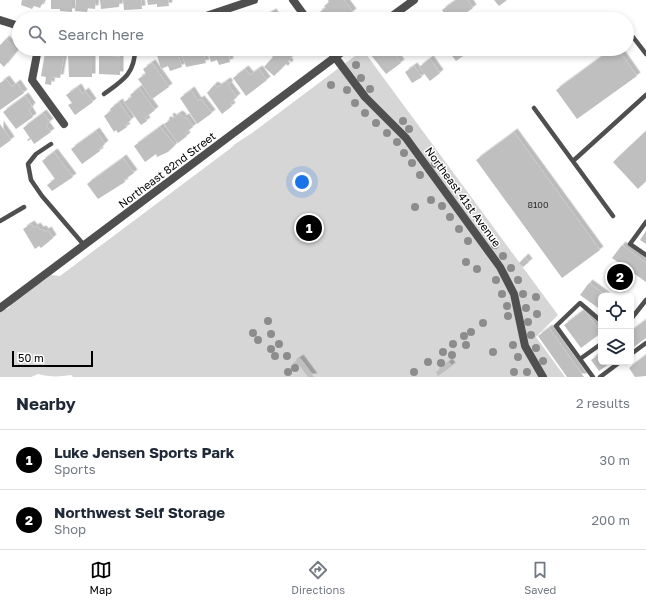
<!DOCTYPE html>
<style>
body{margin:0;font-family:"Golos Text",sans-serif;background:#f6f6f7;color:#1f2937}
.controls{position:absolute;right:12px;bottom:12px;display:grid;overflow:hidden;border-radius:6px;box-shadow:0 2px 6px #0003}
.controls button{width:36px;height:36px;display:grid;place-items:center;padding:0;border:0;border-bottom:1px solid #e0e1e3;background:#fff;color:#1f2937;font:20px sans-serif}
.scale{position:absolute;left:12px;bottom:10px;width:81px;box-sizing:border-box;padding-left:4px;border:2px solid #000;border-top:0;font-size:11px;line-height:14px;white-space:nowrap;color:#000;-webkit-text-stroke:3px #fff;paint-order:stroke}
.you{position:absolute;left:302px;top:182px;width:14px;height:14px;margin:-10px;border:3px solid #fff;border-radius:50%;background:#1a73e8;box-shadow:0 0 0 6px #1a73e833}
.badge{display:grid;place-items:center;width:26px;height:26px;border-radius:50%;background:#000;color:#fff;font-size:13px;font-weight:700}
.pin{position:absolute;translate:-50% -50%;border:2px solid #fff;box-shadow:0 1px 4px #0006}
.list{margin:0;padding:0;list-style:none}
h2{display:flex;justify-content:space-between;align-items:center;height:52px;margin:0;padding:0 16px;font-size:17px}
h2 small{font-size:13px;font-weight:400;color:#747a83}
.list li{display:grid;grid-template-columns:26px 1fr auto;gap:12px;align-items:center;box-sizing:border-box;height:60px;padding:0 16px;border-top:1px solid #e0e1e3}
.list b{display:block;font-size:15px;white-space:nowrap}
.list p{margin:0;font-size:13px;white-space:nowrap;color:#747a83}
.list em{font-size:13px;font-style:normal;color:#747a83}
.icon{flex:none;width:22px;height:22px;fill:none;stroke:currentColor;stroke-width:2;stroke-linecap:round;stroke-linejoin:round}
.map{position:relative;flex:none;width:646px;height:377px;overflow:hidden}
.search{position:absolute;background:#fff;box-shadow:0 2px 6px #0003;left:12px;right:12px;top:12px;height:44px;display:flex;align-items:center;gap:10px;box-sizing:border-box;padding:0 14px;border-radius:22px;color:#747a83;font-size:15px}
.sheet{height:172px;background:#fff}
nav{display:flex;justify-content:space-around;align-items:center;box-sizing:border-box;height:56px;border-top:1px solid #e0e1e3;background:#fff;font-size:11px;color:#747a83}
nav a{display:grid;justify-items:center;gap:2px}
nav .on{color:#000}
.map>svg:first-child{display:block}
</style>
<div class="map">
<svg width="646" height="377" viewBox="0 0 646 377">
<defs>
<filter id="shadow"><feDropShadow dx="3.5" dy="-3.5" stdDeviation="0" flood-color="#0004"/></filter>
</defs>
<rect width="100%" height="100%" fill="#fff"/>
<path fill="#d6d6d6" d="M363 50 558 315 536 337 565 377H73L71 375C61 377 47 377 38 374L31 377H0V309H7L10 307 9 300 24 295 35 285 42 282 51 275 60 276 231 148 235 144 252 133Z"/>
<path fill="#bfbfbf" filter="url(#shadow)" d="M22 0H44L40 8 34 6 32 9 21 5Z
M51 0H72V12L60 11V9H51Z
M76 0H96L95 9 88 8 87 12 75 11Z
M100 0H120L119 7 101 9Z
M123 0H141L142 9 124 10Z
M147 0H168L169 6 157 7V4L148 5Z
M328 0H344L353 12 344 19 340 14 333 19H322L318 13 326 8 324 6 329 2Z
M456 0H468L473 8 463 15 465 19H448L442 10Z
M494 0H507L499 6Z
M273 12 277 19H260Z
M6 39 17 51 4 67 0 63V45Z
M164 49 177 50 182 67 170 71 168 66 161 69 157 55 164 53Z
M180 49H202L206 63 186 67Z
M207 49H230L232 54 229 55 230 62 219 65 217 60 211 62Z
M232 49H250V52L244 54 242 50 233 53Z
M269 49H283L292 57 288 61 290 63 288 66 286 64 274 76 264 67 273 57 271 55 273 53Z
M386 49H391L401 63 386 74 371 55 378 50 380 53Z
M447 49H473L456 61Z
M612 49H618L637 76 577 119 556 90Z
M45 53 64 56 60 78 52 77 51 85 45 84 46 77 41 76Z
M99 53H110V56L120 57V75L99 74Z
M68 55H92V77H69Z
M430 59 440 73 430 81 419 67Z
M152 63 169 87 152 99 138 79 146 74 143 69Z
M414 66 422 77 412 83 405 72Z
M245 69 250 75 259 69 267 80 246 96 233 78Z
M6 79 12 87 17 83 24 93 0 110V83Z
M227 81 230 84 228 85 237 97 230 103 232 106 222 114 207 93 214 85 218 87Z
M78 87 82 94 85 91 93 102 75 115 68 105 72 103 66 95Z
M139 88 155 110 145 118 147 121 141 125 124 102 132 97 130 95Z
M191 90 198 101 201 99 212 113 197 124 180 98Z
M25 96 32 106 29 110 33 117 16 129 3 112Z
M119 102 131 120 125 125 127 127 118 133 116 130 114 132 104 116 111 111 110 109Z
M43 113 50 122 46 125 51 132 34 144 31 139 28 141 27 140 30 138 23 128Z
M179 114 183 117 182 119 186 117 193 127 185 133 187 136 178 143 164 124 170 120 169 118 171 116 173 118Z
M0 124 11 140 0 148Z
M160 127 175 145 168 152 157 157 156 154 145 162 134 146Z
M96 131 105 144 99 149 100 151 82 164 71 149Z
M646 131V181L638 189 613 162Z
M514 132 600 250 562 278 476 160Z
M54 152 73 177 52 191 47 185 55 179 42 161Z
M123 158 134 173 124 180 125 182 98 199 87 184Z
M31 224 34 228 37 226 40 230 43 229 45 232 48 230 53 238 41 248 39 246 35 249 23 229Z
M646 231V244L640 240Z
M622 245 646 263V282L612 258Z
M525 257 529 262 523 267 519 263Z
M589 283 607 296H601V310L580 295Z
M584 310 601 333 581 348 564 325Z
M646 320V338L631 349V331Z
M549 328 584 377H567L538 336Z
M601 353V362H612L599 371 591 360Z
M646 355V376L635 377 629 368Z
M300 358 314 377H308L299 365 296 367 293 363Z
M449 362 452 366 438 376 436 372Z"/>
<g fill="none" stroke-linecap="round" stroke-linejoin="round">
<path stroke="#4f4f4f" stroke-width="4.5" d="M633 37 646 54
M104 94C122 81 135 74 135 49
M534 108 613 216
M51 144 36 154 28 164 31 180 42 196 84 245
M573 161 646 95
M0 221 24 207
M646 222 630 244 646 255
M631 319 646 300
M631 354 646 343
M580 359 601 344
M593 377 556 326 580 303 601 321
M600 377 620 362"/>
<path stroke="#4f4f4f" stroke-width="8" d="M293 0 307 19
M197 19 254 0
M388 19 414 0
M0 20 19 26
M38 49 32 80 64 124
M329 49 365 97 406 138 500 267 514 294 525 346 543 377
M0 308 346 49"/>
</g>
<g fill="#8c8c8c">
<circle cx="356" cy="65" r="4"/>
<circle cx="361" cy="78" r="4"/>
<circle cx="331" cy="85" r="4"/>
<circle cx="370" cy="89" r="4"/>
<circle cx="347" cy="90" r="4"/>
<circle cx="355" cy="103" r="4"/>
<circle cx="365" cy="113" r="4"/>
<circle cx="403" cy="121" r="4"/>
<circle cx="376" cy="123" r="4"/>
<circle cx="409" cy="129" r="4"/>
<circle cx="387" cy="133" r="4"/>
<circle cx="397" cy="142" r="4"/>
<circle cx="404" cy="153" r="4"/>
<circle cx="412" cy="163" r="4"/>
<circle cx="435" cy="164" r="4"/>
<circle cx="420" cy="175" r="4"/>
<circle cx="431" cy="200" r="4"/>
<circle cx="442" cy="206" r="4"/>
<circle cx="415" cy="207" r="4"/>
<circle cx="450" cy="217" r="4"/>
<circle cx="459" cy="229" r="4"/>
<circle cx="468" cy="241" r="4"/>
<circle cx="495" cy="245" r="4"/>
<circle cx="503" cy="256" r="4"/>
<circle cx="466" cy="262" r="4"/>
<circle cx="511" cy="268" r="4"/>
<circle cx="477" cy="269" r="4"/>
<circle cx="496" cy="280" r="4"/>
<circle cx="518" cy="280" r="4"/>
<circle cx="502" cy="294" r="4"/>
<circle cx="523" cy="294" r="4"/>
<circle cx="536" cy="297" r="4"/>
<circle cx="507" cy="306" r="4"/>
<circle cx="526" cy="308" r="4"/>
<circle cx="537" cy="314" r="4"/>
<circle cx="508" cy="316" r="4"/>
<circle cx="268" cy="321" r="4"/>
<circle cx="528" cy="322" r="4"/>
<circle cx="483" cy="323" r="4"/>
<circle cx="471" cy="332" r="4"/>
<circle cx="253" cy="333" r="4"/>
<circle cx="271" cy="334" r="4"/>
<circle cx="531" cy="335" r="4"/>
<circle cx="464" cy="336" r="4"/>
<circle cx="258" cy="340" r="4"/>
<circle cx="279" cy="344" r="4"/>
<circle cx="453" cy="344" r="4"/>
<circle cx="466" cy="345" r="4"/>
<circle cx="513" cy="345" r="4"/>
<circle cx="536" cy="348" r="4"/>
<circle cx="271" cy="349" r="4"/>
<circle cx="443" cy="352" r="4"/>
<circle cx="493" cy="352" r="4"/>
<circle cx="452" cy="355" r="4"/>
<circle cx="275" cy="356" r="4"/>
<circle cx="287" cy="356" r="4"/>
<circle cx="518" cy="357" r="4"/>
<circle cx="543" cy="361" r="4"/>
<circle cx="428" cy="362" r="4"/>
<circle cx="441" cy="363" r="4"/>
<circle cx="295" cy="368" r="4"/>
<circle cx="288" cy="372" r="4"/>
<circle cx="414" cy="372" r="4"/>
<circle cx="514" cy="372" r="4"/>
<circle cx="527" cy="372" r="4"/>
</g>
<g text-anchor="middle" stroke-width="3" stroke-linejoin="round" paint-order="stroke">
<g font-size="9" fill="#303030">
<text x="538" y="208">8100</text>
</g>
<g font-size="11" fill="#000" stroke="#fff">
<text transform="translate(167 170) rotate(-37)" y="4">Northeast 82nd Street</text>
<text transform="translate(463 197) rotate(54)" y="4">Northeast 41st Avenue</text>
</g>
</g>
</svg>
<div class="controls">
<button><svg class="icon" aria-label="locate" viewBox="0 0 24 24"><circle cx="12" cy="12" r="6"/><path d="M12 2v4M12 18v4M2 12h4M18 12h4"/></svg></button>
<button><svg class="icon" aria-label="layers" viewBox="0 0 24 24"><path d="M12 4l9 5-9 5-9-5zM3 14l9 5 9-5"/></svg></button>
</div>
<div class="scale">50 m</div>
<div class="you"></div>
<div class="pin badge" style="left:309px;top:228px">1</div>
<div class="pin badge" style="left:620px;top:277px">2</div>
<div class="search"><svg class="icon" aria-label="search" viewBox="0 0 24 24"><circle cx="10" cy="10" r="6"/><path d="M15 15l6 6"/></svg>Search here</div>
</div>
<section class="sheet">
<h2>Nearby<small>2 results</small></h2>
<ul class="list">
<li><span class="badge">1</span><div><b>Luke Jensen Sports Park</b><p>Sports</p></div><em>30 m</em></li>
<li><span class="badge">2</span><div><b>Northwest Self Storage</b><p>Shop</p></div><em>200 m</em></li>
</ul>
</section>
<nav>
<a class="on"><svg class="icon" aria-label="map" viewBox="0 0 24 24"><path d="M3 6l6-2 6 2 6-2v14l-6 2-6-2-6 2zM9 4v14M15 6v14"/></svg>Map</a>
<a><svg class="icon" aria-label="directions" viewBox="0 0 24 24"><path d="M12 3l9 9-9 9-9-9zM9 14v-3h6M13 9l2 2-2 2"/></svg>Directions</a>
<a><svg class="icon" aria-label="saved" viewBox="0 0 24 24"><path d="M7 4h10v16l-5-4-5 4z"/></svg>Saved</a>
</nav>
